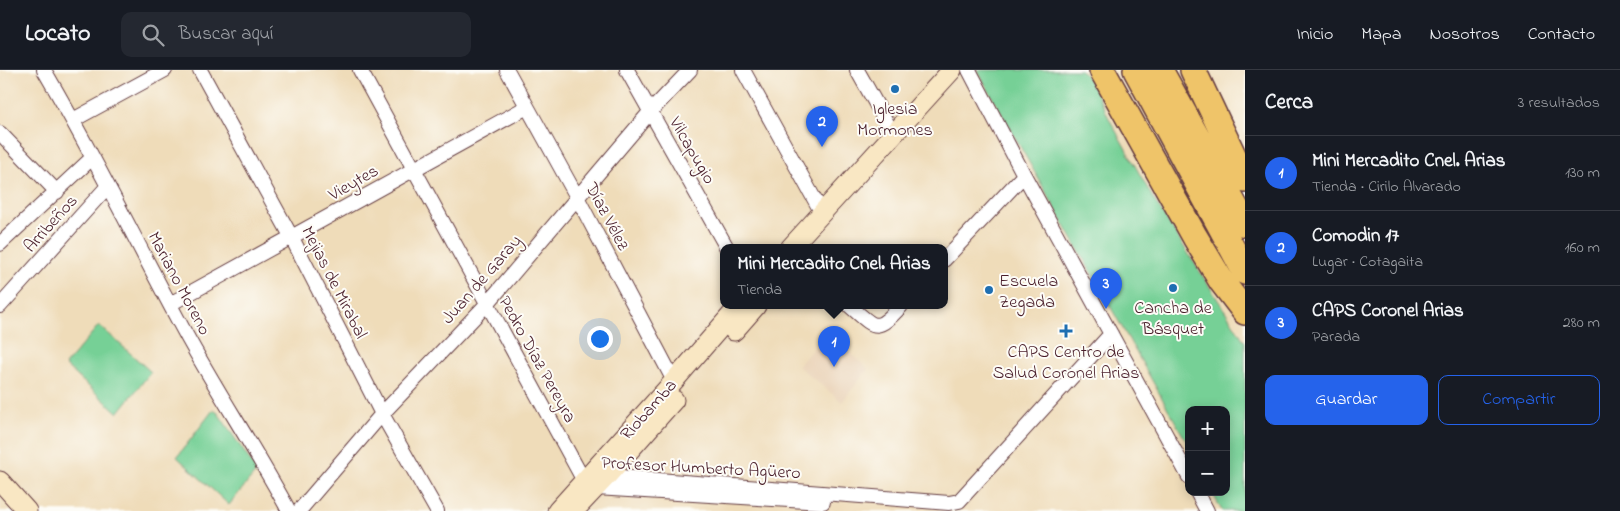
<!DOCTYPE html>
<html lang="es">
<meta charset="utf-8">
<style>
body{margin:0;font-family:"Indie Flower",sans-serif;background:#242831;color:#f1f3f6}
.controls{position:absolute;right:15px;bottom:15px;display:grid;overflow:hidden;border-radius:10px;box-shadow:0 2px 12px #0003}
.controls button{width:45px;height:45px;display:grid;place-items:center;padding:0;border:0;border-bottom:1px solid #363941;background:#171b24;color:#f1f3f6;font:25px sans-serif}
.you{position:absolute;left:599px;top:268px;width:18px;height:18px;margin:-12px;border:4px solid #fff;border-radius:50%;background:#1a73e8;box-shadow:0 0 0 8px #1a73e833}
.badge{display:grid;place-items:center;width:32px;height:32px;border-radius:50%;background:#2563eb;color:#fff;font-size:16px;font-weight:700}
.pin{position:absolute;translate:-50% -41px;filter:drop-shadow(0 1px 2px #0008)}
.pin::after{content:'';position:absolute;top:26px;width:18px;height:15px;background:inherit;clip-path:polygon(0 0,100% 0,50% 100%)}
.popup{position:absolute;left:720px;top:174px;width:228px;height:65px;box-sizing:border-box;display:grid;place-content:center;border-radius:10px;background:#171b24;filter:drop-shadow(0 1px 4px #0005);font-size:16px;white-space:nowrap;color:#9ea1a6}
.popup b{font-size:19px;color:#f1f3f6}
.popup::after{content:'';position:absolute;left:50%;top:100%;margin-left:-10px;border:10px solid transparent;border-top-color:#171b24}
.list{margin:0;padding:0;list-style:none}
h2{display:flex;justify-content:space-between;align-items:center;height:65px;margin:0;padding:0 20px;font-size:21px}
h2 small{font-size:16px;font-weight:400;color:#9ea1a6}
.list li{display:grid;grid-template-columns:32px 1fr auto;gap:15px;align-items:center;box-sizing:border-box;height:75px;padding:0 20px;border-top:1px solid #363941}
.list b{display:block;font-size:19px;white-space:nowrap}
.list p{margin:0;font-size:16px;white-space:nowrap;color:#9ea1a6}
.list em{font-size:16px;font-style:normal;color:#9ea1a6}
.actions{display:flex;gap:10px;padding:15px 20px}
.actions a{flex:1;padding:11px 0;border:1px solid #2563eb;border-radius:10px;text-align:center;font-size:18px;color:#2563eb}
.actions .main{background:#2563eb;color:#fff}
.icon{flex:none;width:28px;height:28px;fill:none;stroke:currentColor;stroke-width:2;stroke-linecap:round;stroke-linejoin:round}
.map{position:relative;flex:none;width:1245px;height:441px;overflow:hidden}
header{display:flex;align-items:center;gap:30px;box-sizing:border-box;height:70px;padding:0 25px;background:#171b24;border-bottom:1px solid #363941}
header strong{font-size:24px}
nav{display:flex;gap:28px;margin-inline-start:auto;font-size:18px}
.search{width:350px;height:45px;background:#242831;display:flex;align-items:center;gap:12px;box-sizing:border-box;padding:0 18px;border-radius:10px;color:#9ea1a6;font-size:19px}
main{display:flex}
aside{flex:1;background:#171b24}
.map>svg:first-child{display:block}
</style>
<header>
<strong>Locato</strong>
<div class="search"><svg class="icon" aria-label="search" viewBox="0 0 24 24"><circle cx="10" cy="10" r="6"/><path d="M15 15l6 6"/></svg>Buscar aquí</div>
<nav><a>Inicio</a><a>Mapa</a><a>Nosotros</a><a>Contacto</a></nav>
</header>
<main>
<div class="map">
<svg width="1245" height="441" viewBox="0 0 1245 441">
<rect width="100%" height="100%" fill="#fdfcf7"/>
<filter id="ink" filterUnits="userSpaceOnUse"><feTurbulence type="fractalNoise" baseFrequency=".02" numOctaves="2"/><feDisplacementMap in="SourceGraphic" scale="10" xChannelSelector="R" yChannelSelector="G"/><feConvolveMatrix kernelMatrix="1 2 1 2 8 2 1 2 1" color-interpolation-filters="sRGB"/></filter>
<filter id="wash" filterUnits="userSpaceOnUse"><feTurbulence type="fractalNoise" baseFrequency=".0096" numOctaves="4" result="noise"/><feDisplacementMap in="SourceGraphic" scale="20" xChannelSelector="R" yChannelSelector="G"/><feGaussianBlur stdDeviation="1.12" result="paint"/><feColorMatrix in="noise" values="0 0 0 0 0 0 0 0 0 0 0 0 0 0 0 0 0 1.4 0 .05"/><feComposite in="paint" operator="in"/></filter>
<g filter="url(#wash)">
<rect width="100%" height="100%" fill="#efdcb9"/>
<path fill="#ead3b8" d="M827 262 868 299 842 332 798 296Z"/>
<path fill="#76d096" stroke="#607860" d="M977 0H1081L1091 12 1111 52 1154 130 1245 272V441H1222L1212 422H1226V340H1189V376Z
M99 255 151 302 118 343 65 295Z
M213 340 218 343 257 401 229 435 177 387Z"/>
</g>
<g filter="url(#ink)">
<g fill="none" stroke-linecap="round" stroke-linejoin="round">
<defs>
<path id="street" d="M44 0C94 85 137 174 184 261 217 322 256 380 289 441
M200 0 292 168 382 344 437 441
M360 0 584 411
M507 0 577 127 674 311
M627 0 727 178
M743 0 822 143
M857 0 893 64
M969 0 1024 105 1189 407
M73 50 165 0
M0 63 57 122
M0 174 92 88
M944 190 1024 105
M170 234 527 37
M0 236 107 117
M850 236C876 259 876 263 901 236
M602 407 607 406 949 433 959 431 1111 264
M591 415 596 418 823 432
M1197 422 1207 441
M299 441 382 344 487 234 650 42 690 0"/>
<path id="secondary" d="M790 178 952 0
M734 261 756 236
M0 411 27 441
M557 441 674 311 739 236
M574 441 607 406 674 330"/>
<path id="highway" d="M1102 0 1195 167 1222 212 1245 242
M1136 0 1245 202
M1160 0 1245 154
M1193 0 1245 110"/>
</defs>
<use href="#street" stroke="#633b40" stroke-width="16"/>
<use href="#secondary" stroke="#633b40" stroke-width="21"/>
<use href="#highway" stroke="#633b40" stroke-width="28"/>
<use href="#street" stroke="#fff" stroke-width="14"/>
<use href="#secondary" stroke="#f9e7c3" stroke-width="19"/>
<use href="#highway" stroke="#efc469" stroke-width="25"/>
</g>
</g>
<g fill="#1f6fb2" stroke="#fdfcf7" stroke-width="2">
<circle cx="895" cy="19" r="5"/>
<circle cx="1173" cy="218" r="5"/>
<circle cx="989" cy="220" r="5"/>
<path d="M1063.5 253.5h5v5h5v5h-5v5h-5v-5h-5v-5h5z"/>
</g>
<g text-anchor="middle" stroke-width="4" stroke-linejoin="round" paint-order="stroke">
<g font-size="18" fill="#4a1f2b" stroke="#fdfcf7">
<text x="895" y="44">Iglesia<tspan x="895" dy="21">Mormones</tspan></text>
<text x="999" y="216" text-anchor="start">Escuela<tspan x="999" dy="21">Zegada</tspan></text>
<text x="1173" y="243">Cancha de<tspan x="1173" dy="21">Básquet</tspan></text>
<text x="1066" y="287">CAPS Centro de<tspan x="1066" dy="21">Salud Coronel Arias</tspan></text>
</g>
<g font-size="18" fill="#4a1f2b" stroke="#fdfcf7">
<text transform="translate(693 80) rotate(60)" y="6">Vilcapugio</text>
<text transform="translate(353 112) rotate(-30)" y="6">Vieytes</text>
<text transform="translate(608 146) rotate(62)" y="6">Díaz Vélez</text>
<text transform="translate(50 153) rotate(-48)" y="6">Arribeños</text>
<text transform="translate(481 209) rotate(-49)" y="6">Juan de Garay</text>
<text transform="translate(335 212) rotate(63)" y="6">Mejias de Mirabal</text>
<text transform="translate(180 213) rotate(62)" y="6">Mariano Moreno</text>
<text transform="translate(538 289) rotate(61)" y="6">Pedro Díaz Pereyra</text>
<text transform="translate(648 339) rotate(-48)" y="6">Riobamba</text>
<text transform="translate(701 397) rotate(3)" y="6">Profesor Humberto Agüero</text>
</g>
</g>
</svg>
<div class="controls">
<button>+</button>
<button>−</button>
</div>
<div class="you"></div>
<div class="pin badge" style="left:834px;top:297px">1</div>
<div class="popup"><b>Mini Mercadito Cnel. Arias</b>Tienda</div>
<div class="pin badge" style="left:822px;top:77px">2</div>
<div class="pin badge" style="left:1106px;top:239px">3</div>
</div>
<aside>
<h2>Cerca<small>3 resultados</small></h2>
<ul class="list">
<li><span class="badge">1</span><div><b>Mini Mercadito Cnel. Arias</b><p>Tienda · Cirilo Alvarado</p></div><em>130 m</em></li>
<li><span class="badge">2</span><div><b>Comodin 17</b><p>Lugar · Cotagaita</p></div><em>160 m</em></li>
<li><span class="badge">3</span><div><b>CAPS Coronel Arias</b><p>Parada</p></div><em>280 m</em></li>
</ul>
<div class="actions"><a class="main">Guardar</a><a>Compartir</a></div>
</aside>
</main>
